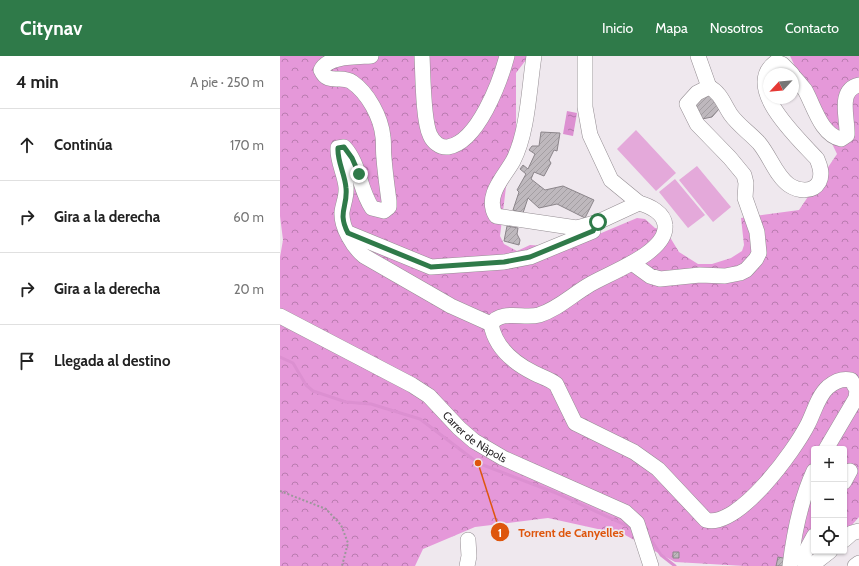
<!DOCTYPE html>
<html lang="es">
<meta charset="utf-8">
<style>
body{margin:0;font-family:Cabin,sans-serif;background:#f2f2f2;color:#222}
.controls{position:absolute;right:12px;bottom:12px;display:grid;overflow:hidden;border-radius:4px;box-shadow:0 1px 3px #0004}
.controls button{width:36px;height:36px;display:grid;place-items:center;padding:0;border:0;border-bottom:1px solid #e0e0e0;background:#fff;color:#222;font:20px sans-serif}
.compass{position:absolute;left:483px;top:12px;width:36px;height:36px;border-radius:50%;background:#fff;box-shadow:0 1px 3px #0004;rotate:244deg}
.stop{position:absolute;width:12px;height:12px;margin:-9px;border:3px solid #2f7a49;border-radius:50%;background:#fff}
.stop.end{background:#2f7a49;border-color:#fff;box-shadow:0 1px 4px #0008}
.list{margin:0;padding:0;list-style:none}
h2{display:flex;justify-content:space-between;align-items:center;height:52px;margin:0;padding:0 16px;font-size:17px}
h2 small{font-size:13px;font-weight:400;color:#767676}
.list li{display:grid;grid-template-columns:26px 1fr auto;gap:12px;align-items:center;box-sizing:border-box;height:72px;padding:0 16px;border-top:1px solid #e0e0e0}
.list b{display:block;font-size:15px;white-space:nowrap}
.list em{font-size:13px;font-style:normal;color:#767676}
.icon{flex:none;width:22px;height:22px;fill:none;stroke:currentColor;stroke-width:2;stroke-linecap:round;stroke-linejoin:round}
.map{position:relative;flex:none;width:579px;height:510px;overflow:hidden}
header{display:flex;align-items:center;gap:24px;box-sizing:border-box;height:56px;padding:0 20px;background:#2f7a49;color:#fff}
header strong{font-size:19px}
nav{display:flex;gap:22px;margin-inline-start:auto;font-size:14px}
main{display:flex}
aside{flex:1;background:#fff}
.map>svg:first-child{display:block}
</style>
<header>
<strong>Citynav</strong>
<nav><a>Inicio</a><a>Mapa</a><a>Nosotros</a><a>Contacto</a></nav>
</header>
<main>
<aside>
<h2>4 min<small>A pie · 250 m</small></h2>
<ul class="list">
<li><svg class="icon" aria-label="ahead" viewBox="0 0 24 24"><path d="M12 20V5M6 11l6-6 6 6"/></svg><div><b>Continúa</b></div><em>170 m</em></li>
<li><svg class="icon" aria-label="right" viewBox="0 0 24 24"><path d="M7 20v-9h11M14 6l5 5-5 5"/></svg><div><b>Gira a la derecha</b></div><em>60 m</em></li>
<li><svg class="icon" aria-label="right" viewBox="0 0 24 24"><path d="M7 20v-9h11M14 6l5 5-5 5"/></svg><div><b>Gira a la derecha</b></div><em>20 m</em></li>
<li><svg class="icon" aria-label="arrive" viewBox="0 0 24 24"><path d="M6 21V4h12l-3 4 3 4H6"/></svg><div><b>Llegada al destino</b></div></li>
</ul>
</aside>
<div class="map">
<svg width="579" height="510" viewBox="0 0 579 510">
<defs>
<pattern id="forest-crowns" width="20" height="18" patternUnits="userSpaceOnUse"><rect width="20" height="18" fill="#e598d9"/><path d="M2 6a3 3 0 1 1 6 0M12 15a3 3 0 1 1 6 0" fill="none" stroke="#ba7cb0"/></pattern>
<pattern id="water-ripples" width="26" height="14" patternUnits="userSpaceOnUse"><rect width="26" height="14" fill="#dc90d1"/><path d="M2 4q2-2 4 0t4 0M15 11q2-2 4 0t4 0" fill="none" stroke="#b275aa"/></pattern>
<pattern id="building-hatch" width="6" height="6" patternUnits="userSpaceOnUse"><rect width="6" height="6" fill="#beb8bd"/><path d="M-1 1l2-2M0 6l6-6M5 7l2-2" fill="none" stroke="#a39ea2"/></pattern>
</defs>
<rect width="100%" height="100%" fill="#efe8ee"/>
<path fill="url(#forest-crowns)" d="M0 0H249L236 17V75L248 86 237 104 226 131 220 180 224 188 237 195 250 189 265 190 319 178 357 162 365 163 375 172 382 173 388 178 399 196 418 208H432L451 202 462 195 464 189 461 162 519 154 557 98 510 0H579V461L564 478V393H534V495H543L525 510H465L395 506 345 479 268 462 195 471 143 493 135 510H0V201L3 184 0 160Z"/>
<path fill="#e4a9da" d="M356 74 396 117 376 135 337 93Z
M417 110 451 151 433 166 399 124Z
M395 123 425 159 408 172 379 136Z"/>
<path fill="url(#water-ripples)" d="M287 55 297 57 293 80 283 78Z"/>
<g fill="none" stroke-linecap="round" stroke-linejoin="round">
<path stroke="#dc90d1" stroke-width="3" d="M0 301 13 307 26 329 33 335 66 346 91 348 140 363 198 407 276 437 354 473
M368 479 381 499 395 510"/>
</g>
<path fill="url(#building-hatch)" stroke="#8b858a" d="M431 38 439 53 432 61 422 63 413 45Z
M261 76 280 77 277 95 274 94 269 104 271 107 264 120 254 116 251 123 265 134 283 130 314 144 305 162 277 148 259 152 248 142 243 157 233 154 239 136 237 134 246 118 240 113 243 109 248 113 255 98 249 94 252 90H259Z
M227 170 238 172 237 178 240 184 239 189 224 185Z
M393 496H399V502H393Z
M498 501 508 503 506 510H496Z"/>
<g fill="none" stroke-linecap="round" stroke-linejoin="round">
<defs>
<g id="minor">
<path d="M91 0C75 1 48 0 41 14 48 30 61 18 72 26 88 37 101 61 103 81 104 88 103 95 104 102 105 116 107 130 109 145V151L104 155 92 152C79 133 80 108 64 91L58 92C57 105 65 118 66 131 67 140 63 148 62 156 61 171 73 191 84 200L171 250 211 268"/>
<path d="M142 0C143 17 143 65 150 79 153 86 160 92 168 91 198 86 220 26 227 0"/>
<path d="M254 0C249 32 248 76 233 105 224 121 204 140 216 160L297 172 318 166 359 147C370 150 384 157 385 169 388 197 328 217 309 229 292 239 278 253 259 259 243 263 222 253 211 268 215 291 234 307 254 317 262 321 269 323 276 328L295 367 354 396 378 413 426 464C458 473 515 394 528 368 534 356 538 340 548 331 555 325 562 322 571 324L577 334 576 342 546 393"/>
<path d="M305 0V51L310 79 331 124 359 147"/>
<path d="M418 0 429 31"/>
<path d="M513 20C517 24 521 29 525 34 534 50 541 79 561 83L567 79C568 63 557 34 579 29"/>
<path d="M68 177 151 211 224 206 250 201 313 175"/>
<path d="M352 207 370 220 380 223 420 219 445 220 460 217 466 214 476 203 479 197 477 176 465 142 466 127 464 119 450 102 417 68 407 48 417 37 429 31C441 37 444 49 451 59 459 70 470 77 479 87 490 100 496 120 509 129 518 135 533 137 539 126 543 118 540 110 537 103 519 83 461 31 496 6L502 8 512 18"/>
<path id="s1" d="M0 260 132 329 149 340 179 372 194 385 223 402 345 456 357 467 371 510"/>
<path d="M564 426 570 415"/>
<path d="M564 484 572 477 579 475"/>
<path d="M187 510 189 500 188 484"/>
<path d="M510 510C514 477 520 445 534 415"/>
<path d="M526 510 522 502 534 480"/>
<path d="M531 510 550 495"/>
<path d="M575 510 579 507"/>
</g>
</defs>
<use href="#minor" stroke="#958e93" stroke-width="16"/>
<path stroke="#9c979b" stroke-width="2" stroke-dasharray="2 2" stroke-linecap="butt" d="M0 435 46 453 61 469 68 487 62 510"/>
<use href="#minor" stroke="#fff" stroke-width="15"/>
</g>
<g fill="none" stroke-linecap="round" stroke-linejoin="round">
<path stroke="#2f7a49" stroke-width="5" d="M79 118 72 102 64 91 58 92C57 105 65 118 66 132 68 151 57 156 68 177L151 211 224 206 250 201 313 175 318 166"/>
</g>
<g text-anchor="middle" stroke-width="3.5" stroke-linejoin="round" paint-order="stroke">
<g font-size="11" fill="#282527" stroke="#efe8ee">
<text dy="4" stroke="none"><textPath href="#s1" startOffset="231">Carrer de Nàpols</textPath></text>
</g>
</g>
<path fill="none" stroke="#de560d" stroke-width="1.5" d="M198 407L220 476"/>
<g fill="#de560d" stroke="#efe8ee" stroke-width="1.5">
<circle cx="198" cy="407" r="4"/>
<circle cx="220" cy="476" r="10"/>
</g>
<g font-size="12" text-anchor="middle" font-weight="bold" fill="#fff">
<text x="220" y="481">1</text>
</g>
<g font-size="12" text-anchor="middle" font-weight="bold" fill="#de560d" stroke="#efe8ee" stroke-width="3.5" stroke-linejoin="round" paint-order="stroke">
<text x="291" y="481">Torrent de Canyelles</text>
</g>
</svg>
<div class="controls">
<button>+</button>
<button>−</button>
<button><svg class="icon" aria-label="locate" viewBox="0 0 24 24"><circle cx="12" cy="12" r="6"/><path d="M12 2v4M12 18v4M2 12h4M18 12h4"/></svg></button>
</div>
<svg class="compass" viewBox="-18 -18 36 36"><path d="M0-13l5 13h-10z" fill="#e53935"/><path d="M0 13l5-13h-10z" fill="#767676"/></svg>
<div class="stop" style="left:318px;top:166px"></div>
<div class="stop end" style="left:79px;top:118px"></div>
</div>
</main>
